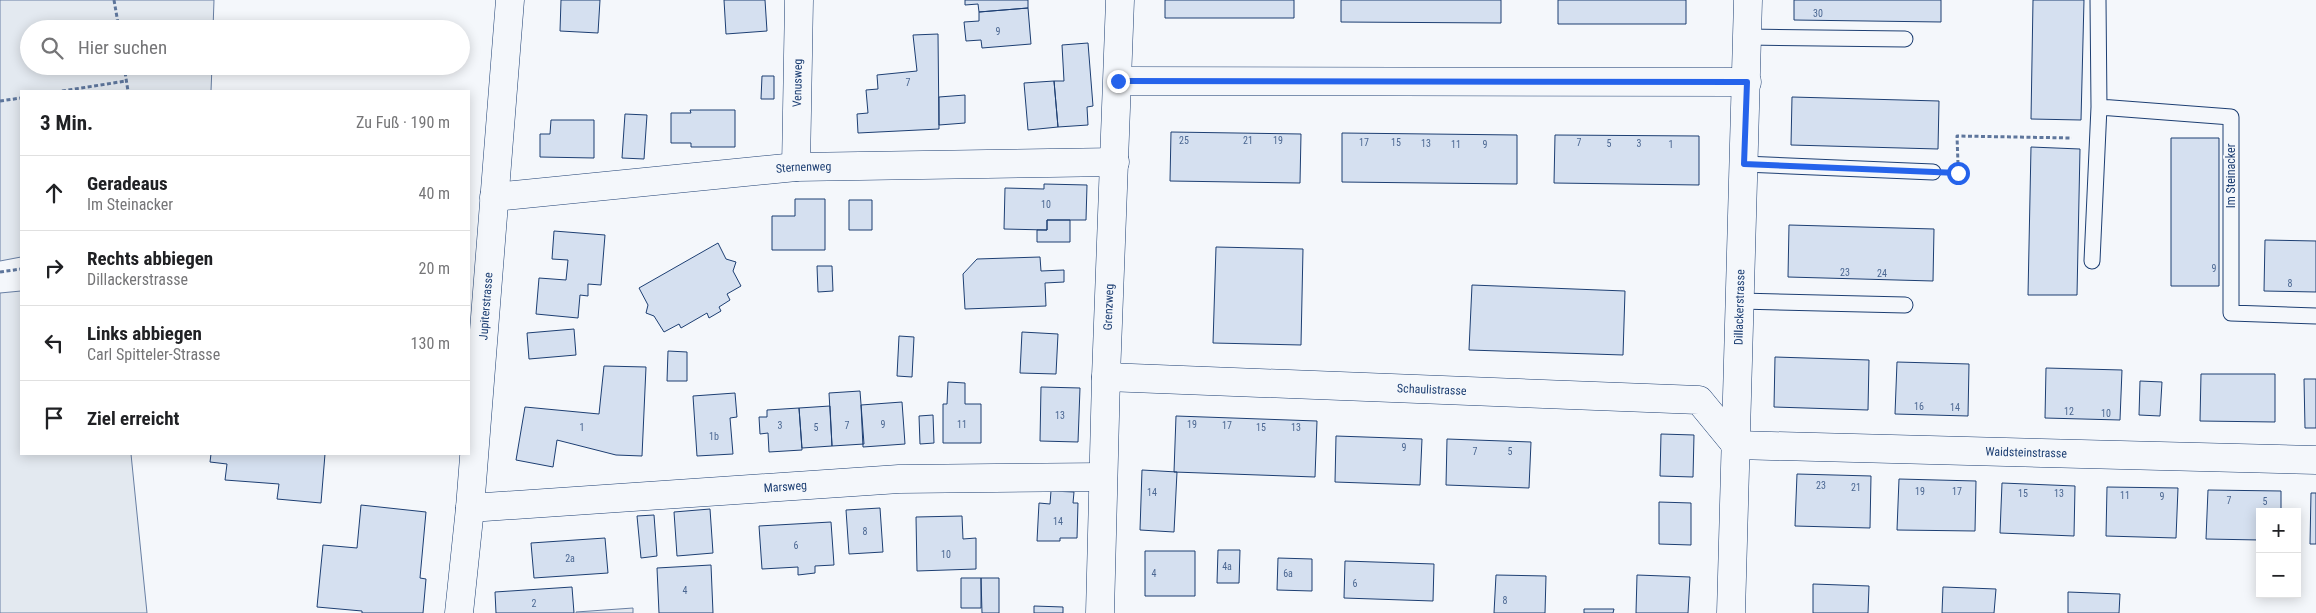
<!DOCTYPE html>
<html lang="de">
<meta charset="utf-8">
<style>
body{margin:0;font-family:"Roboto Condensed",sans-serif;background:#f6f6f6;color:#202124}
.controls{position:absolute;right:15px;bottom:15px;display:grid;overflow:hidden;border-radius:0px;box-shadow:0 2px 12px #0003}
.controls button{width:45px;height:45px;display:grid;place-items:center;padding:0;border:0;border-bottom:1px solid #e0e0e0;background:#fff;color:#202124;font:25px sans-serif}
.stop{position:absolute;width:15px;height:15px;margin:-11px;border:4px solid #2563eb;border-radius:50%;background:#fff}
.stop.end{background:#2563eb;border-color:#fff;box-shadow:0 1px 5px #0008}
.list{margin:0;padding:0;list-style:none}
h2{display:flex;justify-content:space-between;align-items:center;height:65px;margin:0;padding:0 20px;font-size:21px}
h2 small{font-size:16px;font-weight:400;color:#757577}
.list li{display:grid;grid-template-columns:32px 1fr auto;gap:15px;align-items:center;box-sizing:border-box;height:75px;padding:0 20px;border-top:1px solid #e0e0e0}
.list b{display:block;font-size:19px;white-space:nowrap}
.list p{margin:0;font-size:16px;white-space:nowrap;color:#757577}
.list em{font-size:16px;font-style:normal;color:#757577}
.icon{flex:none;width:28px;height:28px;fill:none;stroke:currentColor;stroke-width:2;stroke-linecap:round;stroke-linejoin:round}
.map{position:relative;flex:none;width:2316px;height:613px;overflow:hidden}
.search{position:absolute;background:#fff;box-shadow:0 2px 12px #0003;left:20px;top:20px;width:450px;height:55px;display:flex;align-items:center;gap:12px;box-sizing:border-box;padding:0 18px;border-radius:28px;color:#757577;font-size:19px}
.panel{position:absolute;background:#fff;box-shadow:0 2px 12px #0003;left:20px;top:90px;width:450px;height:365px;border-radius:0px}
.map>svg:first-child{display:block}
</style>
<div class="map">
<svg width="2316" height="613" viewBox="0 0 2316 613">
<rect width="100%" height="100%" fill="#f4f7fb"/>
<path fill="#e3e9f0" stroke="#687fa3" d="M0 0H214L213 29H29V66H212L211 91H21V257L0 261Z
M21 291V454H131L147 613H0V293Z"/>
<path fill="#e3e8f0" stroke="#687fa3" d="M633 608V613H576V612Z"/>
<path fill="#d5e0f0" stroke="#1d3f73" d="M561 0H600L598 33 560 31Z
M724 0H765L767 31 726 34Z
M965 0H1028V8L979 12 978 4 965 5Z
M1165 0H1294V18H1165Z
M1341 0H1501V23L1341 22Z
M1558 0H1686V24H1558Z
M1794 0H1941V22L1794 20Z
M2033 0H2084L2081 120 2031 119Z
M1028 8 1031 44 982 48 981 40 966 41 964 22 979 21V12Z
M938 34 939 129 858 133 857 114 868 113 866 90 878 89 877 75 917 71 913 35Z
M1088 43 1093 106 1087 107 1088 125 1058 127 1054 81H1064L1062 45Z
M762 76H774V99H761Z
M1054 81 1058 127 1028 130 1024 83Z
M965 95V123L939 125V97Z
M1792 97 1939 101 1938 149 1791 145Z
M690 110H735V147H691V143H671V113H691Z
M625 114 647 115 644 159 622 158Z
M551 120H594V158L540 157V134H550Z
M1171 132 1301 134 1300 183 1170 181Z
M1342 133 1517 135V184L1342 182Z
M1555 135 1699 136V185L1554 183Z
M2171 138H2219V286H2171Z
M2031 147 2080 149 2077 295H2028Z
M1044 184 1087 185 1086 220H1047V230L1004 229 1005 188 1044 189Z
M795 199H825V250H772V216H795Z
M849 200H872V230H849Z
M1047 220H1070V242H1037V230H1047Z
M1789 225 1934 229 1933 281 1788 277Z
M554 231 605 235 601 285 588 284V296L580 295 578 318 536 314 539 278 566 280 568 260 552 259Z
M2265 240 2316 241V292L2264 291Z
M718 243 726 259 736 262 733 271 741 286 727 294 730 300 719 307 721 311 709 318 707 313 681 328 679 324 664 332 654 316 646 313 648 305 639 288Z
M1216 247 1303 249 1301 345 1213 343Z
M1040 257 1041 271 1064 270V282L1045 283 1046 306 965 309 963 274 977 259Z
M817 266H832L833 291 818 292Z
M1472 285 1625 291 1623 355 1469 350Z
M574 329 576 355 529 359 527 333Z
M1022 332 1058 334 1056 374 1020 373Z
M899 336 914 337 912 377 897 376Z
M668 351 687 352V381H667Z
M1775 357 1869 360 1868 410 1774 407Z
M1897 362 1969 364 1968 416 1895 414Z
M604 366 646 367 642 456 616 455 557 440 553 467 516 460 525 407 599 414Z
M2046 368 2122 370 2120 420 2045 418Z
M2201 374H2275V422L2200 421Z
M2304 379H2316V428H2305Z
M2140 381 2162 382 2160 416 2139 415Z
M948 382 965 383V404H981V443H943V404H947Z
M1041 387 1080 388 1078 442 1040 441Z
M860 391 864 444 832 446 829 393Z
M735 393 737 417 730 418 733 454 697 456 693 396Z
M902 402 905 444 863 447 861 405Z
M830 406 832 446 802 448 799 408Z
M799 408 802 450 769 452 768 433 760 434 759 417H767V410Z
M933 415 934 443 920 444 919 416Z
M1176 416 1317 421 1315 477 1174 472Z
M1661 434 1694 435 1693 477 1660 476Z
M1336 436 1422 439 1420 485 1335 482Z
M1447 439 1531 442 1529 488 1446 485Z
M211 454H325L321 503 277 499 279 484 225 480 227 464 210 462Z
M1142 470 1177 472 1174 532 1140 530Z
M1797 474 1871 476 1870 528 1795 526Z
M1899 479 1976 481 1975 531 1897 530Z
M2002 483 2075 486 2074 536 2000 533Z
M2107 487 2178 488 2176 538 2106 536Z
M2208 490 2281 491V512H2260V540L2206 539Z
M1051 491 1074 492 1073 503H1078L1077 538H1060V541H1037L1039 503 1050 504Z
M2311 493H2316V544H2310Z
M1659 502 1691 503V545L1659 544Z
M361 505 426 512 420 578 426 579 423 613H362V611L317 607 323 545 357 548Z
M880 508 883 552 849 554 846 510Z
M710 509 713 553 677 556 674 512Z
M654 515 657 556 641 558 637 516Z
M962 516 963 539 976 538V569L917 571 916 517Z
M831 522 834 565 815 566V573L798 575V567L762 569 759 526Z
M605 538 608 573 534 578 531 543Z
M1218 550H1240L1239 583H1217Z
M1145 551H1195V596H1145Z
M1278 558 1312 559V591L1277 590Z
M1345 561 1434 564 1433 601 1344 598Z
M711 565 713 613H659L657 568Z
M1496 575 1546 576 1545 613H1494Z
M1637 575 1690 577 1688 613H1636Z
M961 578H981V608H961Z
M981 578H999V613H982Z
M1813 584 1869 586 1868 613H1813Z
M572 587 574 613H496L495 592Z
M1943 587 1996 589 1994 613H1942Z
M2068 592 2120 594 2119 613H2068Z
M1034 606 1063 607V613H1034Z
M1584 609H1614L1613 613H1584Z"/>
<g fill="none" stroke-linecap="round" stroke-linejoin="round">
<defs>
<path id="service" d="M2098 0 2099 107
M1748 37 1905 39
M1744 164 1933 172
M2092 261 2099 107 2231 117V313L2316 316
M1740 301 1905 305"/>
<g id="minor">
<path d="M1118 81 1747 82"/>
<path id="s1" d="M796 167 799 0"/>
<path id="s2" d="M494 197 796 167 1115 162"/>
<path id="s3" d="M1106 377 1699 400 1736 445 2316 460"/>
<path id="s4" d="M470 508 899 479 1103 477"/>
<path id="s5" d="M459 613 470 508 510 0"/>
<path id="s6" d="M1100 613 1106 377 1120 0"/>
<path id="s7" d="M1731 613 1748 0"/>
</g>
</defs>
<use href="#service" stroke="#1d3f73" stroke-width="17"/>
<use href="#minor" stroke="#1d3f73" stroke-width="29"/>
<path stroke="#5e769c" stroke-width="3" stroke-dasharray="4 2.5" stroke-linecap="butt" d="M114 0 119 29
M124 66 128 91
M62 91 126 81
M0 101 21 98
M1958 164 1957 136 2072 138
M0 272 21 269"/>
<use href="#service" stroke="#f4f7fb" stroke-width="15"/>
<use href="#minor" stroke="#f4f7fb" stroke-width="28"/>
</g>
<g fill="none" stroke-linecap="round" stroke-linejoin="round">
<path stroke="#2563eb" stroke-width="6" d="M1118 81 1747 82 1744 164 1958 173"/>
</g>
<g text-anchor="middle" stroke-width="4" stroke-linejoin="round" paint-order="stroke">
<g font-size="10" fill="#4b6792">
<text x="1818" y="17">30</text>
<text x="998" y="35">9</text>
<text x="908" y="86">7</text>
<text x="1184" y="144">25</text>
<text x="1248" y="144">21</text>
<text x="1278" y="144">19</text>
<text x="1364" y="146">17</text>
<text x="1396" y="146">15</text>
<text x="1579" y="146">7</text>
<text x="1426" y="147">13</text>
<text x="1609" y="147">5</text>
<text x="1639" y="147">3</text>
<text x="1456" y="148">11</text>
<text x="1485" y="148">9</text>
<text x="1671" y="148">1</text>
<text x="1046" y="208">10</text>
<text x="2214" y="272">9</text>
<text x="1845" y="276">23</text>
<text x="1882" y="277">24</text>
<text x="2290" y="287">8</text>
<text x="1919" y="410">16</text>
<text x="1955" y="411">14</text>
<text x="2069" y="415">12</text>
<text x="2106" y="417">10</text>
<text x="1060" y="419">13</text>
<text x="883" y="428">9</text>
<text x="962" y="428">11</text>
<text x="1192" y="428">19</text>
<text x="780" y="429">3</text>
<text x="847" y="429">7</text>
<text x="1227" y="429">17</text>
<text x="582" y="431">1</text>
<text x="816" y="431">5</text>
<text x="1261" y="431">15</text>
<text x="1296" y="431">13</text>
<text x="714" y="440">1b</text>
<text x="1404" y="451">9</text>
<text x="1475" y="455">7</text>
<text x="1510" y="455">5</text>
<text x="1821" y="489">23</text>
<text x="1856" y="491">21</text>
<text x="1920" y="495">19</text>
<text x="1957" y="495">17</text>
<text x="1152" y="496">14</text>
<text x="2023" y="497">15</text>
<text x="2059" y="497">13</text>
<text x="2125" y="499">11</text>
<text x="2162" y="500">9</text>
<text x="2229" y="504">7</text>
<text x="2265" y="505">5</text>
<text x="1058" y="525">14</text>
<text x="865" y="535">8</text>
<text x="796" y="549">6</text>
<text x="946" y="558">10</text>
<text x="570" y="562">2a</text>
<text x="1227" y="570">4a</text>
<text x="1154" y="577">4</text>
<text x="1288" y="577">6a</text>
<text x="1355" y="587">6</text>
<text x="685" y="594">4</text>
<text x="1505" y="604">8</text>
<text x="534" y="607">2</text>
</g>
<g font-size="12" fill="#1d3f73" stroke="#f4f7fb">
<text dy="4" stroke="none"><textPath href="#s1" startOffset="84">Venusweg</textPath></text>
<text dy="4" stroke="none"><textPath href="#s2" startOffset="311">Sternenweg</textPath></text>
<text transform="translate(2231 176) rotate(-90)" y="4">Im Steinacker</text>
<text dy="4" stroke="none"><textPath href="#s6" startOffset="306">Grenzweg</textPath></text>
<text dy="4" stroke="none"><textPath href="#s7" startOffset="306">Dillackerstrasse</textPath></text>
<text dy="4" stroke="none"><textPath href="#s5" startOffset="308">Jupiterstrasse</textPath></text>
<text dy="4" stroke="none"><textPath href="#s3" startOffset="326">Schaulistrasse</textPath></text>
<text dy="4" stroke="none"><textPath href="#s3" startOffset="942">Waidsteinstrasse</textPath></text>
<text dy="4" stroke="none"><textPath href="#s4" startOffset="316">Marsweg</textPath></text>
</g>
</g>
</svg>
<div class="controls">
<button>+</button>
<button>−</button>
</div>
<div class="stop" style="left:1958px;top:173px"></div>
<div class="stop end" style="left:1118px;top:81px"></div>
<div class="search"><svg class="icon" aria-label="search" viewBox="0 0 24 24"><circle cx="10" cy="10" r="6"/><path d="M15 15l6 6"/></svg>Hier suchen</div>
<section class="panel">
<h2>3 Min.<small>Zu Fuß · 190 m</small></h2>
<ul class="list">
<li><svg class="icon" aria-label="ahead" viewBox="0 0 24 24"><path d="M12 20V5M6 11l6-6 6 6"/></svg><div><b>Geradeaus</b><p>Im Steinacker</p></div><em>40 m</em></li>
<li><svg class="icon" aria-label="right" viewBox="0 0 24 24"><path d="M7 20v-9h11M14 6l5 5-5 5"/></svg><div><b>Rechts abbiegen</b><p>Dillackerstrasse</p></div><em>20 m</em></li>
<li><svg class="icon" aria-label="left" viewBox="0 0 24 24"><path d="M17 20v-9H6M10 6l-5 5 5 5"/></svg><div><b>Links abbiegen</b><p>Carl Spitteler-Strasse</p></div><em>130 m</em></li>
<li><svg class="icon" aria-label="arrive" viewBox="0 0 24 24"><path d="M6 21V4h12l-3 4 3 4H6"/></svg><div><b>Ziel erreicht</b></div></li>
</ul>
</section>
</div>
